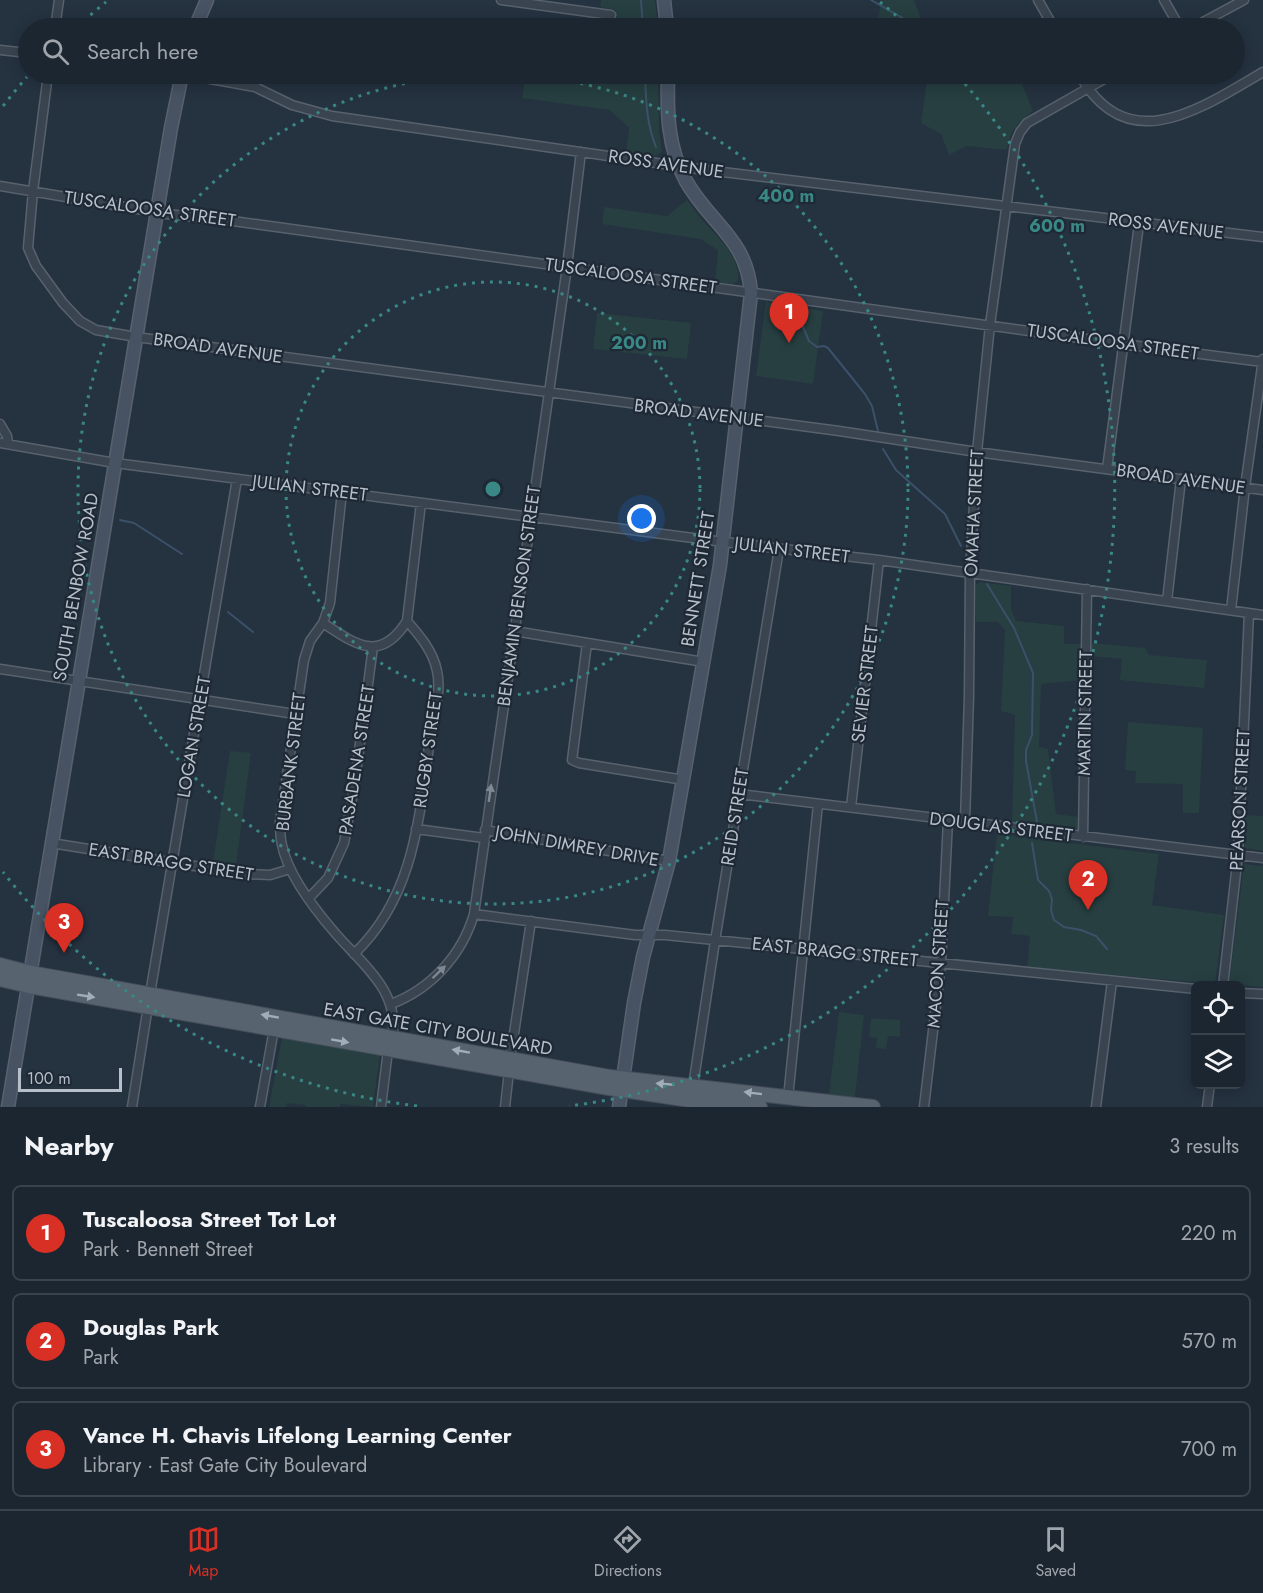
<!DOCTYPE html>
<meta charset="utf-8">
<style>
body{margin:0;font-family:Jost,sans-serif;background:#29323c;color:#f1f3f6}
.controls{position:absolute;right:18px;bottom:18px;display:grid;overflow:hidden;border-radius:9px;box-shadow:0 3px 15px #0003}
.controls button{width:54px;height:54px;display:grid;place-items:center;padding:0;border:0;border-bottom:2px solid #3a434c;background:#1c2630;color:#f1f3f6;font:30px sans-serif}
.scale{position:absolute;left:18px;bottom:15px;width:104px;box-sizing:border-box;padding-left:6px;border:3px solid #b6bfca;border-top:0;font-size:16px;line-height:21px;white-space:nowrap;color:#b6bfca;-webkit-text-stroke:4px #1e2935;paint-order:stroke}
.you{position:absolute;left:642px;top:519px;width:21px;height:21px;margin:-15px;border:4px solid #fff;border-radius:50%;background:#1a73e8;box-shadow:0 0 0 9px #1a73e833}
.badge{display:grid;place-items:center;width:39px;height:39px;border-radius:50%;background:#d93025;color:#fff;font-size:20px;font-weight:700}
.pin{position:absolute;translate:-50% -50px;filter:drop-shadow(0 2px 3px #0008)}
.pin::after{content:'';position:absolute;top:32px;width:21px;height:18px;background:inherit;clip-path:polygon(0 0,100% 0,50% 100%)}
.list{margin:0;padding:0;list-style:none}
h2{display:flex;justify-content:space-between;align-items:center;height:78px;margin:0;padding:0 24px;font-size:26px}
h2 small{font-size:20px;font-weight:400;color:#a0a5ab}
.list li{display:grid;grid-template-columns:39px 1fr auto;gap:18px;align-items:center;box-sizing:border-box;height:96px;margin:0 12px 12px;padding:0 12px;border:2px solid #3a434c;border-radius:9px}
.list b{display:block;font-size:22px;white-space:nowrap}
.list p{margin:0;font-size:20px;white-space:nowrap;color:#a0a5ab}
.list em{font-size:20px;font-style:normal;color:#a0a5ab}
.icon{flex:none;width:33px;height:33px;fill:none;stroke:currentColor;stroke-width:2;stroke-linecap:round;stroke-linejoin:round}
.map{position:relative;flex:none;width:1263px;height:1107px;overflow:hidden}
.search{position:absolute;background:#1c2630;box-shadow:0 3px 15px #0003;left:18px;right:18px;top:18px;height:66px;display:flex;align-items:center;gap:15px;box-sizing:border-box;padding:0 21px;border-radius:33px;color:#a0a5ab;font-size:22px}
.sheet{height:402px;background:#1c2630}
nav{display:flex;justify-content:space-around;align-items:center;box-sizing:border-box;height:84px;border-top:2px solid #3a434c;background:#1c2630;font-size:16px;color:#a0a5ab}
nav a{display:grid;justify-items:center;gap:3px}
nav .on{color:#d93025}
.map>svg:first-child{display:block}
</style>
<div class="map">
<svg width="1263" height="1107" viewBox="0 0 1263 1107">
<rect width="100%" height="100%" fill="#253240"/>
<path fill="#273f41" d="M601 0H655L658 28H613L616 10 600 7Z
M881 0H914L921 19 938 28H877Z
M526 74H592L606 76 607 74H658L659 130 662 151C654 161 638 155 626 153L629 128 610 110 522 98Z
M927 74H1018L1033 111C1016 124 1011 129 1007 150L967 146 949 155 941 134 921 123 928 74Z
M687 200C693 208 698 216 705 223 720 240 740 256 738 281L732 284 715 282 718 250 700 239 602 224 604 207 667 216Z
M766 302 823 311 813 384 756 376Z
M597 313 691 323 687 359 593 349Z
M979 582 1011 586V609L1016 621 1064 626V644H1081V680L1041 684 1039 747 1048 749 1056 814 1079 817V830L1012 822 1015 715 1001 711 1005 630 998 622H976V585Z
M1091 643 1145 648 1149 655 1207 660 1204 688 1120 680 1122 659 1091 656Z
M1128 722 1203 728 1199 813H1183V784L1135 783 1136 771 1125 770Z
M230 751 251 753 236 865 213 862Z
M1245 815 1263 816V851L1244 848Z
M997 834 1159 854 1152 905 1224 915 1215 984 1027 967 1030 936 1011 934 1013 917 988 916Z
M1244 864 1263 866V987L1229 984Z
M839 1012 864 1015 855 1097 829 1094Z
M871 1018 900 1020V1037L888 1036 886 1049 876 1048 877 1038 869 1037Z
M282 1038 380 1055 373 1107 341 1104 340 1107H306V1105L287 1103 286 1107H269Z"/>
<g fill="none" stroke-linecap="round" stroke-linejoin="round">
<path stroke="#3b5169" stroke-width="2" d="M641 0 643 28
M871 0 920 28
M645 74C646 99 646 122 656 147
M1015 74 1026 78
M782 306 795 315 801 322 809 341 817 347 824 346 828 348 865 394 872 406 878 431
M883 449 896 470 945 514 961 546
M120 520 134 523 182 554
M987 584 1014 628 1033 673 1032 735 1026 750V761L1037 822
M228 612 253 632
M1032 843 1038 880 1049 891 1052 899 1051 910 1054 920 1064 927 1081 930 1096 936 1107 949"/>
<defs>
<path id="street" d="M501 0 611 15
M1038 0 1054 28
M1164 0 1180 28
M55 28 59 0
M1192 28 1244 0
M0 50 28 53
M48 74 33 191 28 248 36 266 63 303 80 321 96 330 136 337 839 431 977 452 1263 490
M183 74 255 87 292 105 332 116 698 169 1263 237
M1079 74C1127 160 1200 109 1263 72
M0 186 167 214 233 221 1123 344 1263 362
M0 424 7 436 8 444
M0 443 115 463 724 542 879 560 1263 615
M1107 469 1139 224
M342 492 330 603 323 623 310 641 304 660 280 822C280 829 280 837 282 845 288 875 316 911 336 934 364 966 401 992 392 1039
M1167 601 1181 479
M1231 610 1245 487 1263 359
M323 623C355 644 380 664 407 621
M514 631 704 662
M587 643 572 760 579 763 684 780
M0 669 295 714
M739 794 1263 858
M851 807 879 560
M965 821 969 696 970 573 977 452 990 325 1015 144 1020 132 1027 123 1113 74
M416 829 484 838
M485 830 669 861
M1083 837 1087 589
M51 843 245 874 270 875 290 869
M309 898 328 878 344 843 354 788 373 647
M474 914 635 935H665L1196 989
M354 954C415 896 419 817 430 739 433 718 442 692 437 671 433 651 420 636 407 621L421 503
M1223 986 1238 855 1249 613
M1240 993 1263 994
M150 994 237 479
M391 1004C431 989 462 955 474 914L567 267 581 152
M510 1060 531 921
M693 1086 715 941 779 549
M788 1098 818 804
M132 1107 148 1006
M260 1107 274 1029
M381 1107 388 1050
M505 1107 509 1071
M924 1107 941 963 948 820
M1096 1107 1112 981
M1207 1107 1210 1084"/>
<path id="secondary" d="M664 0 667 28
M195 28 207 0
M8 1107 171 128 182 74
M619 1107 634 1003 643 957 669 861 720 565 751 293C747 238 710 224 686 181 667 147 667 111 668 74"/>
<path id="primary" d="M0 965 31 973 610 1077 873 1107
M0 979 29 986 609 1088 690 1100 760 1107"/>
</defs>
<use href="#street" stroke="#57626d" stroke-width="11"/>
<use href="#secondary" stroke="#57626d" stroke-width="15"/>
<use href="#primary" stroke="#434d59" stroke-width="16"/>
<use href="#street" stroke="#394450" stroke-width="8"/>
<use href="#secondary" stroke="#475363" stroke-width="12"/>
<use href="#primary" stroke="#57636f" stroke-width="14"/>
</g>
<defs><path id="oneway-solid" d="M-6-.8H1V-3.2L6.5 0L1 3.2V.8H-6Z" transform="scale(1.5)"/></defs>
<g fill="#7e8893">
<use href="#oneway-solid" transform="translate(490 793) rotate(-82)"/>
<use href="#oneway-solid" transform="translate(439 972) rotate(-44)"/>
</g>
<g fill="#a3adb8">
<use href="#oneway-solid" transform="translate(86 996) rotate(9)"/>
<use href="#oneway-solid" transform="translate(270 1016) rotate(-170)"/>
<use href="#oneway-solid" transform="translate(340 1041) rotate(10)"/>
<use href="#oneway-solid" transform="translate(461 1051) rotate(-170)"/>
<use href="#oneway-solid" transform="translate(665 1084) rotate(-175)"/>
<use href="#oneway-solid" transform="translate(753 1093) rotate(-173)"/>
</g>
<g fill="none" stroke="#398885" stroke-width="3" stroke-dasharray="3 6">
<circle cx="493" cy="489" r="207"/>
<circle cx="493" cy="489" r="415"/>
<path d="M417 1106A622 622 0 0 1 3 872M3 106A622 622 0 0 1 27 77M77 27A622 622 0 0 1 106 2M880 2A622 622 0 0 1 909 27M959 77A622 622 0 0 1 569 1106"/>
</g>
<g text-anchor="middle" stroke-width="4.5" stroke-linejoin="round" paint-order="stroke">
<g font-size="18" fill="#b6bfca" stroke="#1e2935">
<text transform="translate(666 164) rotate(8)" y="6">ROSS AVENUE</text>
<text transform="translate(150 209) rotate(8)" y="6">TUSCALOOSA STREET</text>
<text transform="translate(1166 226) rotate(7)" y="6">ROSS AVENUE</text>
<text transform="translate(631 276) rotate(8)" y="6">TUSCALOOSA STREET</text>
<text transform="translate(1113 342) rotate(8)" y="6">TUSCALOOSA STREET</text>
<text transform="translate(218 348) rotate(8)" y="6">BROAD AVENUE</text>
<text transform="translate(699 413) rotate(7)" y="6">BROAD AVENUE</text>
<text transform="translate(1181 479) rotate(8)" y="6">BROAD AVENUE</text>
<text transform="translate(310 488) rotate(7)" y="6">JULIAN STREET</text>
<text transform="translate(974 513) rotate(-87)" y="6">OMAHA STREET</text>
<text transform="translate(792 550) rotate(7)" y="6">JULIAN STREET</text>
<text transform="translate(698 579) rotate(-81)" y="6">BENNETT STREET</text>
<text transform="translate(76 587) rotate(-80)" y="6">SOUTH BENBOW ROAD</text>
<text transform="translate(519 596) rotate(-82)" y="6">BENJAMIN BENSON STREET</text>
<text transform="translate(865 684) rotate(-83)" y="6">SEVIER STREET</text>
<text transform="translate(1085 713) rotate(-89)" y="6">MARTIN STREET</text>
<text transform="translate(194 737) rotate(-80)" y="6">LOGAN STREET</text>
<text transform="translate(428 750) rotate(-82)" y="6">RUGBY STREET</text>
<text transform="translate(357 760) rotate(-81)" y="6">PASADENA STREET</text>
<text transform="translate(291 762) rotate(-83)" y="6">BURBANK STREET</text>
<text transform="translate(1240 800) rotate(-87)" y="6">PEARSON STREET</text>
<text transform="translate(735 817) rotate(-81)" y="6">REID STREET</text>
<text transform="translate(1001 827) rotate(7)" y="6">DOUGLAS STREET</text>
<text transform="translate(577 846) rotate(10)" y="6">JOHN DIMREY DRIVE</text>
<text transform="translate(171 862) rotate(9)" y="6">EAST BRAGG STREET</text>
<text transform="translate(835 952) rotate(6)" y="6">EAST BRAGG STREET</text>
<text transform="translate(938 964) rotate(-86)" y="6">MACON STREET</text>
<text transform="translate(438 1029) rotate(10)" y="6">EAST GATE CITY BOULEVARD</text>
</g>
</g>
<circle cx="493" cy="489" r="9" fill="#398885" stroke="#1e2935" stroke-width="3"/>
<g font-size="18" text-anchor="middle" font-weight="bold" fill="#398885" stroke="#1e2935" stroke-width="4.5" stroke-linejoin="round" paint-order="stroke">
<text x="786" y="202">400 m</text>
<text x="1057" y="232">600 m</text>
<text x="639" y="349">200 m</text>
</g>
</svg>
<div class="controls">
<button><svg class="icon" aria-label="locate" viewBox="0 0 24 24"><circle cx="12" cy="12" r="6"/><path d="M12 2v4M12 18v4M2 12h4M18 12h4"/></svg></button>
<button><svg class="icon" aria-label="layers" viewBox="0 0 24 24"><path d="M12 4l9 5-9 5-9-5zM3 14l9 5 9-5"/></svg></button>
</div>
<div class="scale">100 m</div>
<div class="you"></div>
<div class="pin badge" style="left:789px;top:343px">1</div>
<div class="pin badge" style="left:1088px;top:910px">2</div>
<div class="pin badge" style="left:64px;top:953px">3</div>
<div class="search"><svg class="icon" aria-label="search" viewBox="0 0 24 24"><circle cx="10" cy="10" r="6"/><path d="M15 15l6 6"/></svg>Search here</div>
</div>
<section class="sheet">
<h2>Nearby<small>3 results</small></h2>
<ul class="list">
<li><span class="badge">1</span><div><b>Tuscaloosa Street Tot Lot</b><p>Park · Bennett Street</p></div><em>220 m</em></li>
<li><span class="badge">2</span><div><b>Douglas Park</b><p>Park</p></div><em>570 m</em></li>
<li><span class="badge">3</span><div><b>Vance H. Chavis Lifelong Learning Center</b><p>Library · East Gate City Boulevard</p></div><em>700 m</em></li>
</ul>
</section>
<nav>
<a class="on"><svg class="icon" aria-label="map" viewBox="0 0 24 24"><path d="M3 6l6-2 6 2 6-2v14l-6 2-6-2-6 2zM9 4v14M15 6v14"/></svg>Map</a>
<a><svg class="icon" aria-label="directions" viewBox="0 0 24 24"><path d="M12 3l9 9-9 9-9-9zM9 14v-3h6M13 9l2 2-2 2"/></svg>Directions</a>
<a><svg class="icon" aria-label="saved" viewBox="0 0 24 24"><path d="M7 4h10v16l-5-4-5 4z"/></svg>Saved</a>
</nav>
